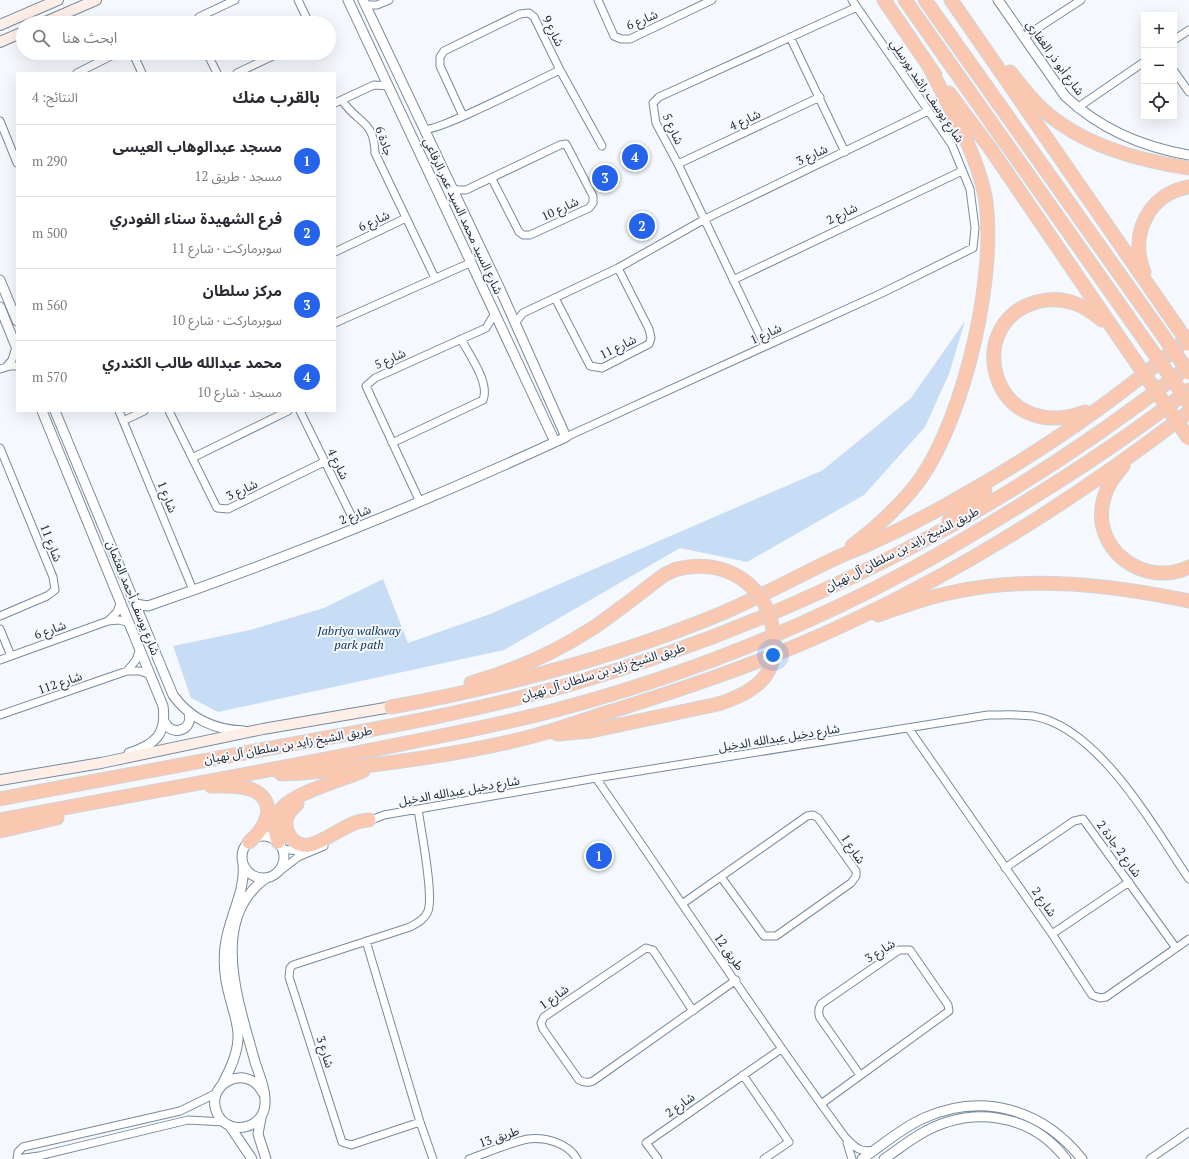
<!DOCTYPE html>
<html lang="ar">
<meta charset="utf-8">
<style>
body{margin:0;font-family:"PT Serif","Noto Sans Arabic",serif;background:#f7f7f7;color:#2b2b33;direction:rtl}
.controls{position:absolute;right:12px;top:12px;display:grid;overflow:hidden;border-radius:0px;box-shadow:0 4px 16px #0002}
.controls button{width:36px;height:36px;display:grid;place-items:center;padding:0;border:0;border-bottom:1px solid #e1e1e2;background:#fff;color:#2b2b33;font:20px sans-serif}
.you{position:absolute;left:773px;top:655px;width:14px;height:14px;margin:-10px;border:3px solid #fff;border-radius:50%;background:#1a73e8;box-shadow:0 0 0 6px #1a73e833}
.badge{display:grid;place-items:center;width:26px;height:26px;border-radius:50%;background:#2563eb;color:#fff;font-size:13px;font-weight:700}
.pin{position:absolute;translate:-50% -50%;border:2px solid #fff;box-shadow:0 1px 4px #0006}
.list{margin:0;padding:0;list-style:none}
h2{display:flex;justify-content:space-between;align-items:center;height:52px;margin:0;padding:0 16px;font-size:17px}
h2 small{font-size:13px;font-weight:400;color:#7c7c81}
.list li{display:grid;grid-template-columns:26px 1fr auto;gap:12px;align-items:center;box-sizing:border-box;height:72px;padding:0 16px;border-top:1px solid #e1e1e2}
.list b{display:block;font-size:15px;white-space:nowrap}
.list p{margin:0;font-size:13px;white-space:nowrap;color:#7c7c81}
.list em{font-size:13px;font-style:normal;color:#7c7c81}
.icon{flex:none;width:22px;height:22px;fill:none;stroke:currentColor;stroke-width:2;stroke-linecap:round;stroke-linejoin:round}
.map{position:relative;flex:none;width:1189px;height:1159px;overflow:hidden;direction:ltr}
.search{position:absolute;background:#fff;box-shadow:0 4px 16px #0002;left:16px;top:16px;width:320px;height:44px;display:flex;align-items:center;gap:10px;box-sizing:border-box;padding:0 14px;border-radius:22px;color:#7c7c81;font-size:15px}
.panel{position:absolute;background:#fff;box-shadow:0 4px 16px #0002;left:16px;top:72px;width:320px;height:340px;border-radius:0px;direction:rtl}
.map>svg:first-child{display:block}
</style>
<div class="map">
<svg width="1189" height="1159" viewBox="0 0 1189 1159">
<rect width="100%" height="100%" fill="#f5f9fe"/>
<path fill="#c7ddf6" d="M965 321 949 374 925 427 864 495 747 562 680 548 504 650 218 712 191 698 173 646 250 630 324 608 383 579 408 643 490 614 823 470 911 398Z"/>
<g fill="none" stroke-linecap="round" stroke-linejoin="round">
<defs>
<path id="minor" d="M298 0 309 23
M598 0 614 36 621 39H630L712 0
M366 5H377L389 0
M195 23 199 17 235 0
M790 37 845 152
M1024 37 1081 0
M1174 40 1189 30
M131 53 135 58 142 73
M207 53 217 73
M1174 71 1189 92
M77 73 117 53
M237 73 279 53
M342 100C357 124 374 119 375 153L435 278
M335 103 374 85 389 86
M1077 108 1144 62
M463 116 440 66V57L444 51 520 14 529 13 534 17 560 70 602 146
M0 121 17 163
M425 129C438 132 540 79 560 70
M678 164 820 97
M451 188 458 190H466L560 145 566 144 593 196V203L589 208 530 235H523L519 232 492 179
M335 252 406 218
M733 280 962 171
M555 298 590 366 602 368 649 344 651 338 649 329 618 268
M335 323 472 262
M515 323 523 313 618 268 705 219 928 111
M765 346 678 164 656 123 653 103 659 97 857 7
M6 367 12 360 16 347
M0 369 10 366H17
M119 411 193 590
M169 411 217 508 228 509 324 462
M300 411 357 527
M123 421 144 411
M566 437 882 293 973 248 975 228 970 189 952 145 852 0
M392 443 483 400C490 383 470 356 461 339
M0 448 53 577 55 590 47 596 0 616
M192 458 288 411
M420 502 366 386 375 378 486 328 495 313
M108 621 117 612 121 601
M0 629 11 656
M0 660 108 621 119 620 130 623
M127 671 136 660 140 648
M0 715 127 671H140L151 675
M909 729 1052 934 1092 995 1100 998 1106 997 1189 939
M596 778C679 898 759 1020 845 1137 855 1147 859 1153 874 1150
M418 809C421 830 434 895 428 911 425 919 417 923 410 927L293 965 290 968 289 977 342 1142 351 1145 420 1122
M366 822 384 815 596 778 988 715C1003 715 1019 714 1033 716 1099 727 1154 828 1189 879
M283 849 304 852
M1005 868 1074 821 1083 819 1176 948
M280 871 298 857 324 846
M682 904 807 816 813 815 818 818 856 871V876L851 883 776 936H764L721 877
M1052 934 1129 882
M366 941 420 1122 433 1159
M693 1011 653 950 646 948 544 1017 541 1023 543 1029 579 1080C584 1083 588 1083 593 1081L736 980
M743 1075 789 1142 764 1159
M821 1104 949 1011 948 1005 910 950H899L821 1004C818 1009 818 1013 820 1018L860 1075
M847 1143 852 1159
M17 1159 18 1152 23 1147 180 1111 217 1093
M17 1159 39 1156 188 1120 224 1122
M469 1159C484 1154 514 1141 528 1139 546 1137 568 1143 577 1159
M658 1159 646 1143 781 1049
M1150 1159 1189 1132"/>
<path id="tertiary" d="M348 0 555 442
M998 0 1065 96C1100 129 1142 147 1189 155
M0 280 17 321
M0 307 17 349
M42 411 163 706C167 734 155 745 129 753
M55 411 173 695C190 719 216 730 244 731
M135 604 148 606C290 557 430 500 566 437L500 289 363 0
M164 721C171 738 194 730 189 713
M242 857a21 21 0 1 1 42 0a21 21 0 1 1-42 0Z
M222 1085C229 1071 237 1056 238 1039 239 1025 233 1011 230 998 225 981 223 964 225 947 228 918 246 892 243 864
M263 1093C247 1061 202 1085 218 1115 230 1137 265 1128 265 1103 266 1090 259 1074 255 1062 240 1006 207 920 266 878
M261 1118 258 1134 266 1159
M229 1125 252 1159
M862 1159C881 1146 903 1127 924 1118 983 1092 1042 1109 1082 1159
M884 1159C896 1151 907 1142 919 1135 969 1105 1030 1112 1066 1159"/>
<path id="secondary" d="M43 23 96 0
M0 25 58 0
M0 42 23 32
M0 780 101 763 263 729 391 707"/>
<path id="motorway" d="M884 0 935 75
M905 0 1141 335
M925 0 1157 327
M951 0 1171 318
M1010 72C1020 84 1030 98 1042 109 1082 145 1136 160 1189 168
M949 93 990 148 1125 346
M1144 272C1129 235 1148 194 1189 187
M1085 412C989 447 960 318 1041 301 1065 296 1084 305 1102 320
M1123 466C1115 476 1107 485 1104 498 1089 548 1144 589 1189 567
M949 520 985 491
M852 546C878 526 902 505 921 478 965 415 998 271 985 196 976 151 950 109 930 68
M878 615C903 606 928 597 954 592 1031 575 1112 585 1189 601
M471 683C513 671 556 652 593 628 618 611 640 593 664 575L674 570
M391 707C506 686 618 657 725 612 762 596 798 576 834 559 846 553 859 549 871 543 902 529 933 513 962 496 1042 451 1120 397 1189 337
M557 734 591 731 718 704
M281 774C306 774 331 770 355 767 416 760 478 751 537 735 559 729 581 721 603 714 683 689 761 663 837 628 962 571 1081 495 1189 412
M211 786C224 786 243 785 255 791 279 804 264 830 249 842
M0 799C99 780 198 762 298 743 388 727 479 710 568 685 793 621 1006 511 1189 366
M297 804C291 810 285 816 286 825 287 837 297 847 309 845 329 841 346 821 369 820
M0 820C120 797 241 776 361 752 426 739 491 727 556 710 677 678 797 631 908 571 946 551 983 528 1019 506 1078 470 1135 432 1189 390
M0 831 57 818
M278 842C274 830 274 817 283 807 296 793 343 779 363 771"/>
</defs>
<use href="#minor" stroke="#778a9e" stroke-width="9"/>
<use href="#tertiary" stroke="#778a9e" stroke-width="11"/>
<use href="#secondary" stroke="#778a9e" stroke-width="12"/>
<use href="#motorway" stroke="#d3d4d6" stroke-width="15"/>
<use href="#minor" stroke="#fff" stroke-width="7"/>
<use href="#tertiary" stroke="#fff" stroke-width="9"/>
<use href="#secondary" stroke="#feeee8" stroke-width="10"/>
<use href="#motorway" stroke="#fac7b1" stroke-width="13"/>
<defs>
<path id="motorway-bridge" d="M1171 318 1189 344
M1157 327 1189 373
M1141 335 1189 403
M1125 346 1189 439
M674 570C724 555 770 585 774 638 775 653 772 670 761 681 749 693 734 699 718 704"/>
</defs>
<use href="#motorway-bridge" stroke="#d3d4d6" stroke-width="15" stroke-linecap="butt"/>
<use href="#motorway-bridge" stroke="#fac7b1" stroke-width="13"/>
</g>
<g text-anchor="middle" stroke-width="4" stroke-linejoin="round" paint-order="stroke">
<g font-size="12" fill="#222932" stroke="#f5f9fe">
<text transform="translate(642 20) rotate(-23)" y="4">شارع 6</text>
<text transform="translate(553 31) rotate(63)" y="4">شارع 9</text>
<text transform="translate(1055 58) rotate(54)" y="4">شارع أبو ذر الغفاري</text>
<text transform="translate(927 91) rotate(56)" y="4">شارع يوسف راشد بورسلي</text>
<text transform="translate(745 120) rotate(-25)" y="4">شارع 4</text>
<text transform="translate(673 129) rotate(65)" y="4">شارع 5</text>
<text transform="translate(384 141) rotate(71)" y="4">جادة 6</text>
<text transform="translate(812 155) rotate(-25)" y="4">شارع 3</text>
<text transform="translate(560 209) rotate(-25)" y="4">شارع 10</text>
<text transform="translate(842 214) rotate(-26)" y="4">شارع 2</text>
<text transform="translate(463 216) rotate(65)" y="4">شارع السيد محمد السيد عمر الرفاعي</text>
<text transform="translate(374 221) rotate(-25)" y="4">شارع 6</text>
<text transform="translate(766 334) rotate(-25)" y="4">شارع 1</text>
<text transform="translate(618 347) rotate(-26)" y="4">شارع 11</text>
<text transform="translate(390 359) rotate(-24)" y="4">شارع 5</text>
<text transform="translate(338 464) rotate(64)" y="4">شارع 4</text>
<text transform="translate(242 490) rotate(-25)" y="4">شارع 3</text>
<text transform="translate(167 497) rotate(68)" y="4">شارع 1</text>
<text transform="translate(355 515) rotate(-22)" y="4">شارع 2</text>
<text transform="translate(51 543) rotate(68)" y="4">شارع 11</text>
<text transform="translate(902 549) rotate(-27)" y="4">طريق الشيخ زايد بن سلطان آل نهيان</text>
<text transform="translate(133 598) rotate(68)" y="4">شارع يوسف أحمد العثمان</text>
<text transform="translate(50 630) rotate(-20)" y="4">شارع 6</text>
<text transform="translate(603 672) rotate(-17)" y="4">طريق الشيخ زايد بن سلطان آل نهيان</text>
<text transform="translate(60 683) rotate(-19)" y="4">شارع 112</text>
<text transform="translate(779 738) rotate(-9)" y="4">شارع دخيل عبدالله الدخيل</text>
<text transform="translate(288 745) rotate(-10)" y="4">طريق الشيخ زايد بن سلطان آل نهيان</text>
<text transform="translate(459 791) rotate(-10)" y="4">شارع دخيل عبدالله الدخيل</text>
<text transform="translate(853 849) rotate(56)" y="4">شارع 1</text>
<text transform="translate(1119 849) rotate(54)" y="4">شارع 2 جادة 2</text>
<text transform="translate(1044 902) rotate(54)" y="4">شارع 2</text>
<text transform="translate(880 951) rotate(-32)" y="4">شارع 3</text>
<text transform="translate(729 952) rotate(55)" y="4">طريق 12</text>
<text transform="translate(554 997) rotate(-36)" y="4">شارع 1</text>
<text transform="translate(325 1052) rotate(72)" y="4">شارع 3</text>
<text transform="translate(680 1105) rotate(-35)" y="4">شارع 2</text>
<text transform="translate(499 1137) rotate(-19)" y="4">طريق 13</text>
</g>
<g font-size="12" font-style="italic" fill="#062d52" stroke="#f5f9fe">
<text x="359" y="635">Jabriya walkway<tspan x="359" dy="14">park path</tspan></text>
</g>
</g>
</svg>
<div class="controls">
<button>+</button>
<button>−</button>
<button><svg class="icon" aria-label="locate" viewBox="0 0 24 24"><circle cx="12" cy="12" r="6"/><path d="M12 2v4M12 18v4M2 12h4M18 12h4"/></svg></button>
</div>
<div class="you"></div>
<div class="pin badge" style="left:599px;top:856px">1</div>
<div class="pin badge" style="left:642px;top:226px">2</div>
<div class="pin badge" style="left:605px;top:178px">3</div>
<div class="pin badge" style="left:635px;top:157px">4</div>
<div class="search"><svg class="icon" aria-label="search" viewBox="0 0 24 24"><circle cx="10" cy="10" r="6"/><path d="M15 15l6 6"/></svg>ابحث هنا</div>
<section class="panel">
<h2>بالقرب منك<small>النتائج: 4</small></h2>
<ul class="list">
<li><span class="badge">1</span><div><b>مسجد عبدالوهاب العيسى</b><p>مسجد · طريق 12</p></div><em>290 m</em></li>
<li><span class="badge">2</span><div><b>فرع الشهيدة سناء الفودري</b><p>سوبرماركت · شارع 11</p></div><em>500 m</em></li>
<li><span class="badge">3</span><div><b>مركز سلطان</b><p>سوبرماركت · شارع 10</p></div><em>560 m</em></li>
<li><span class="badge">4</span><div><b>محمد عبدالله طالب الكندري</b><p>مسجد · شارع 10</p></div><em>570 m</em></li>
</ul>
</section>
</div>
